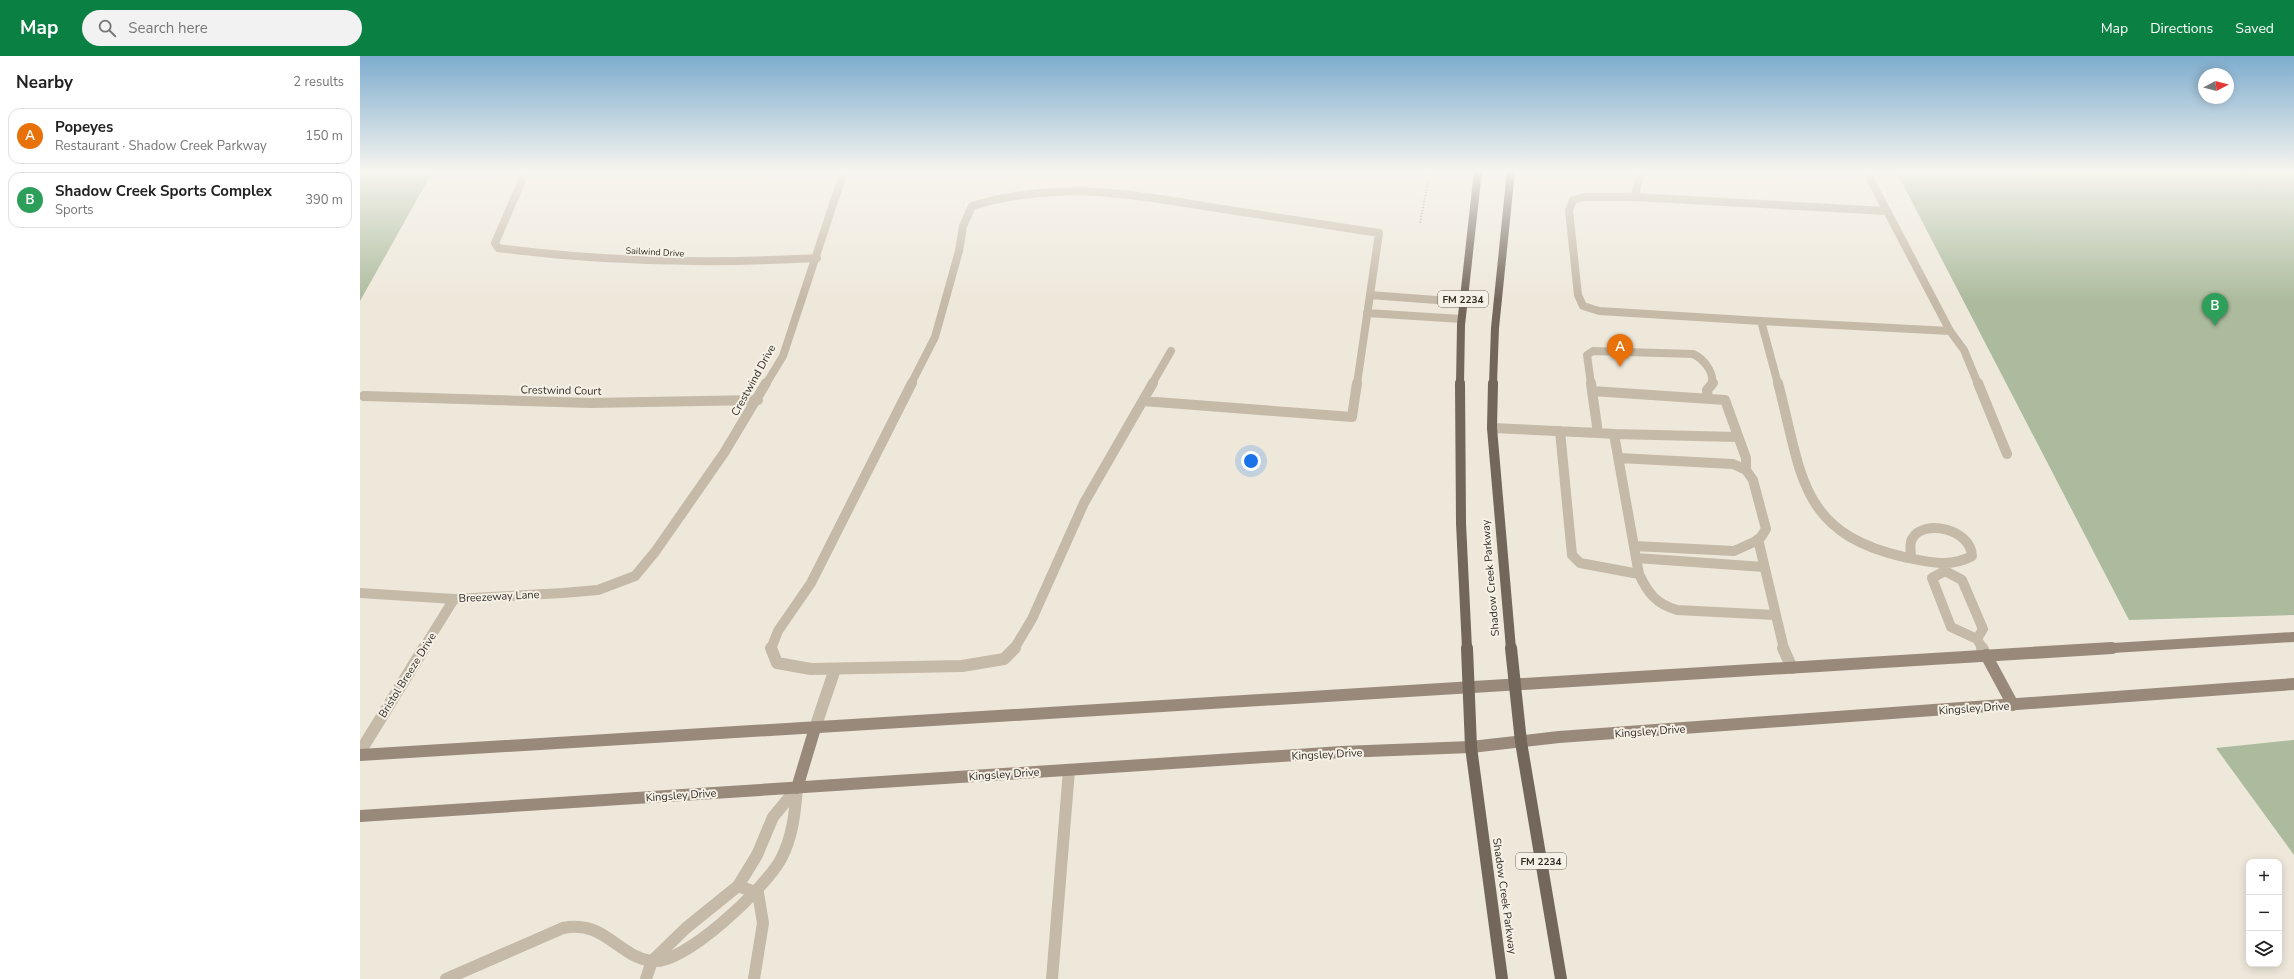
<!DOCTYPE html>
<meta charset="utf-8">
<style>
body{margin:0;font-family:"Nunito Sans",sans-serif;background:#f2f2f2;color:#222}
.controls{position:absolute;right:12px;bottom:12px;display:grid;overflow:hidden;border-radius:8px;box-shadow:0 2px 10px #0003}
.controls button{width:36px;height:36px;display:grid;place-items:center;padding:0;border:0;border-bottom:1px solid #e0e0e0;background:#fff;color:#222;font:20px sans-serif}
.compass{position:absolute;left:1838px;top:12px;width:36px;height:36px;border-radius:50%;background:#fff;box-shadow:0 2px 10px #0003;rotate:83deg}
.you{position:absolute;left:891px;top:405px;width:14px;height:14px;margin:-10px;border:3px solid #fff;border-radius:50%;background:#1a73e8;box-shadow:0 0 0 6px #1a73e833}
.badge{display:grid;place-items:center;width:26px;height:26px;border-radius:50%;background:#0b8043;color:#fff;font-size:13px;font-weight:700}
.pin{position:absolute;translate:-50% -33px;filter:drop-shadow(0 1px 2px #0008)}
.pin::after{content:'';position:absolute;top:21px;width:14px;height:12px;background:inherit;clip-path:polygon(0 0,100% 0,50% 100%)}
.list{margin:0;padding:0;list-style:none}
h2{display:flex;justify-content:space-between;align-items:center;height:52px;margin:0;padding:0 16px;font-size:17px}
h2 small{font-size:13px;font-weight:400;color:#767676}
.list li{display:grid;grid-template-columns:26px 1fr auto;gap:12px;align-items:center;box-sizing:border-box;height:56px;margin:0 8px 8px;padding:0 8px;border:1px solid #e0e0e0;border-radius:12px}
.list b{display:block;font-size:15px;white-space:nowrap}
.list p{margin:0;font-size:13px;white-space:nowrap;color:#767676}
.list em{font-size:13px;font-style:normal;color:#767676}
.icon{flex:none;width:22px;height:22px;fill:none;stroke:currentColor;stroke-width:2;stroke-linecap:round;stroke-linejoin:round}
.map{position:relative;flex:none;width:1934px;height:923px;overflow:hidden}
header{display:flex;align-items:center;gap:24px;box-sizing:border-box;height:56px;padding:0 20px;background:#0b8043;color:#fff}
header strong{font-size:19px}
nav{display:flex;gap:22px;margin-inline-start:auto;font-size:14px}
.search{width:280px;height:36px;background:#f2f2f2;display:flex;align-items:center;gap:10px;box-sizing:border-box;padding:0 14px;border-radius:22px;color:#767676;font-size:15px}
main{display:flex}
aside{flex:1;background:#fff}
.map>svg:first-child{display:block}
</style>
<header>
<strong>Map</strong>
<div class="search"><svg class="icon" aria-label="search" viewBox="0 0 24 24"><circle cx="10" cy="10" r="6"/><path d="M15 15l6 6"/></svg>Search here</div>
<nav><a>Map</a><a>Directions</a><a>Saved</a></nav>
</header>
<main>
<aside>
<h2>Nearby<small>2 results</small></h2>
<ul class="list">
<li><span class="badge" style="background:#e8710a">A</span><div><b>Popeyes</b><p>Restaurant · Shadow Creek Parkway</p></div><em>150 m</em></li>
<li><span class="badge" style="background:#2e9e5b">B</span><div><b>Shadow Creek Sports Complex</b><p>Sports</p></div><em>390 m</em></li>
</ul>
</aside>
<div class="map">
<svg width="1934" height="923" viewBox="0 0 1934 923">
<rect width="100%" height="100%" fill="#eee8db"/>
<path fill="#acbb9d" d="M0 115H73L0 245Z
M1536 115H1934V559L1769 564Z
M1934 684V799L1856 692Z"/>
<g fill="none" stroke-linecap="round" stroke-linejoin="round">
<path stroke="#b0a493" stroke-width="2" stroke-dasharray="1.5 1.5" stroke-linecap="butt" d="M1882 115 1907 136
M1060 167 1070 115"/>
<path stroke="#c5b9a8" stroke-width="8" d="M1275 141 1527 155
M1590 275 1604 294 1618 328
M1231 328 1227 299 1233 295 1333 298C1344 303 1354 316 1352 328"/>
<path stroke="#c5b9a8" stroke-width="10" d="M1231 327 1232 335
M1618 327 1647 398
M1348 343 1347 334 1353 327
M1132 372 1238 377 1232 335 1365 344 1386 402V414
M1200 375 1212 499 1220 507 1279 518 1276 502
M1238 377 1254 378 1276 502 1404 511
M1254 378 1377 381
M1259 402 1373 408 1386 414 1393 424 1406 473 1401 481 1394 486 1374 495 1274 490
M1398 483 1424 593
M1279 518C1288 537 1296 548 1317 554L1415 559"/>
<path stroke="#c5b9a8" stroke-width="12" d="M1423 592 1432 612
M455 672 475 613
M378 830 398 837 403 867 394 923
M86 923 203 872C245 864 256 899 291 905 324 910 406 831 421 803 433 780 435 756 437 732
M286 923 292 905 326 872 378 830 397 799 413 761 437 732
M692 923 709 714"/>
<path stroke="#c5b9a8" stroke-width="8" d="M166 115 135 187 138 192C244 206 350 208 457 202
M1280 115 1275 141H1224L1213 144 1209 154 1218 239 1223 250 1239 255 1401 265
M1010 239 1103 246
M1007 257 1101 263
M406 328 423 300 484 115
M551 328 575 281 599 195 603 170 612 150C701 123 774 139 863 153 915 161 967 169 1019 177L997 328
M792 328 811 295
M1418 328 1401 265 1590 275 1506 115"/>
<path stroke="#c5b9a8" stroke-width="10" d="M1418 327C1442 417 1438 477 1544 501 1568 506 1590 512 1612 500 1611 473 1563 462 1552 483 1549 488 1551 496 1551 502
M4 340 230 347 398 344
M783 345 992 361 997 327
M1584 509 1585 515 1602 524 1623 573 1617 583
M1585 515 1572 522 1591 571 1617 583 1623 593
M0 537 94 543 203 537 238 534 275 520 295 496 364 397 406 327
M63 593 94 543
M411 593 418 575 451 527 552 327
M654 593 672 563 724 447 793 327"/>
<path stroke="#c5b9a8" stroke-width="12" d="M411 592 417 607 451 613 602 610 644 603 655 592
M1622 592 1626 599
M0 696 64 592"/>
<path stroke="#98897a" stroke-width="10" d="M1736 593 1934 581"/>
<path stroke="#98897a" stroke-width="12" d="M1626 599 1653 649
M0 699 1752 592
M437 732 455 672
M0 760 982 696 1111 691 1199 681 1934 628"/>
<path stroke="#73665a" stroke-width="8" d="M1100 328 1101 269 1118 115
M1133 328 1135 272 1151 115"/>
<path stroke="#73665a" stroke-width="10" d="M1100 327 1101 467 1107 593
M1133 327 1132 372 1151 593"/>
<path stroke="#73665a" stroke-width="12" d="M1107 592 1111 691 1142 923
M1151 592 1161 686 1201 923"/>
</g>
<linearGradient id="sky" x2="0" y2="1"><stop stop-color="#7dacce"/><stop offset="0.47" stop-color="#f7f5ef"/><stop offset="1" stop-color="#f7f5ef" stop-opacity="0"/></linearGradient>
<rect width="1934" height="245" fill="url(#sky)"/>
<g text-anchor="middle" stroke-width="4" stroke-linejoin="round" paint-order="stroke">
<g font-size="9" fill="#322c27" stroke="#f6f1e6">
<text transform="translate(295 196) rotate(3)" y="3">Sailwind Drive</text>
</g>
<g fill="#f6f1e6" stroke="#6d6760" stroke-width="1">
<rect x="1078" y="235" width="50" height="16" rx="3"/>
<rect x="1156" y="797" width="50" height="16" rx="3"/>
</g>
<g font-size="10" font-weight="bold" fill="#322c27">
<text x="1103" y="247">FM 2234</text>
<text x="1181" y="809">FM 2234</text>
</g>
<g font-size="11" fill="#322c27" stroke="#f6f1e6">
<text transform="translate(393 324) rotate(-61)" y="4">Crestwind Drive</text>
<text transform="translate(201 334) rotate(1)" y="4">Crestwind Court</text>
<text transform="translate(1130 522) rotate(-95)" y="4">Shadow Creek Parkway</text>
<text transform="translate(139 540) rotate(-3)" y="4">Breezeway Lane</text>
<text transform="translate(47 619) rotate(-58)" y="4">Bristol Breeze Drive</text>
<text transform="translate(1614 652) rotate(-4)" y="4">Kingsley Drive</text>
<text transform="translate(1290 675) rotate(-4)" y="4">Kingsley Drive</text>
<text transform="translate(967 698) rotate(-3)" y="4">Kingsley Drive</text>
<text transform="translate(644 718) rotate(-4)" y="4">Kingsley Drive</text>
<text transform="translate(321 739) rotate(-4)" y="4">Kingsley Drive</text>
<text transform="translate(1145 840) rotate(82)" y="4">Shadow Creek Parkway</text>
</g>
</g>
</svg>
<div class="controls">
<button>+</button>
<button>−</button>
<button><svg class="icon" aria-label="layers" viewBox="0 0 24 24"><path d="M12 4l9 5-9 5-9-5zM3 14l9 5 9-5"/></svg></button>
</div>
<svg class="compass" viewBox="-18 -18 36 36"><path d="M0-13l5 13h-10z" fill="#e53935"/><path d="M0 13l5-13h-10z" fill="#767676"/></svg>
<div class="you"></div>
<div class="pin badge" style="left:1260px;top:311px;background:#e8710a">A</div>
<div class="pin badge" style="left:1855px;top:270px;background:#2e9e5b">B</div>
</div>
</main>
